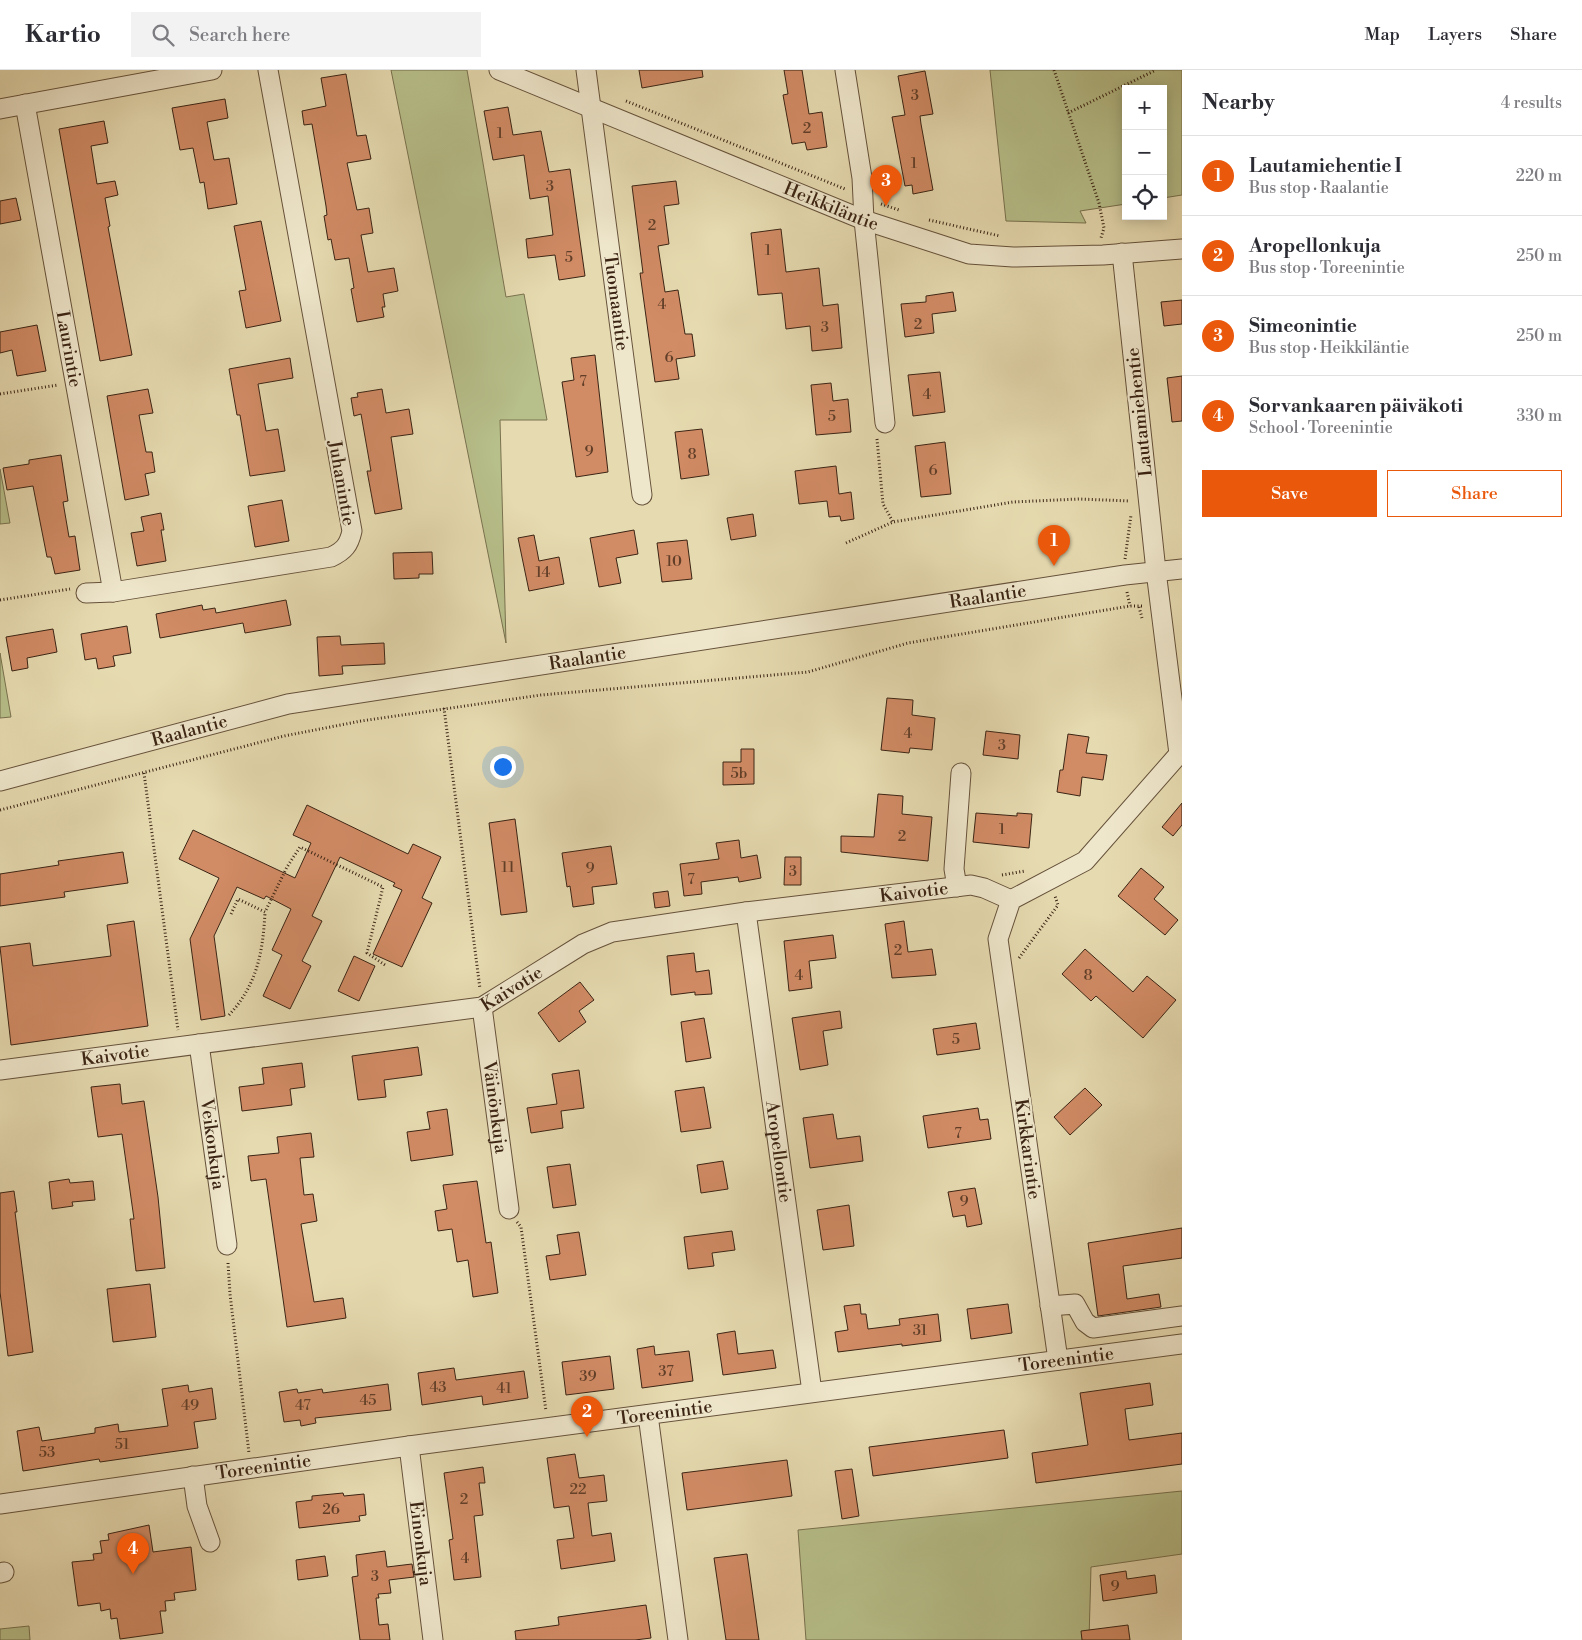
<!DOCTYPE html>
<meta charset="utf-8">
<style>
body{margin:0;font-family:"Libre Bodoni",serif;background:#f2f2f3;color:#2b2b33}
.controls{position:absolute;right:15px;top:15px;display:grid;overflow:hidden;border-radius:0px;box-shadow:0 2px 12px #0003}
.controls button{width:45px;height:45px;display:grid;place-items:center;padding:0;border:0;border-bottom:1px solid #e1e1e2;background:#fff;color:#2b2b33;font:25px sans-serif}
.you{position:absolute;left:502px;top:696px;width:18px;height:18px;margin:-12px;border:4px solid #fff;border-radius:50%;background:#1a73e8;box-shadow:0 0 0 8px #1a73e833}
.badge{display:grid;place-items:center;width:32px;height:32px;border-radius:50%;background:#ea580c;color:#fff;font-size:16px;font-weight:700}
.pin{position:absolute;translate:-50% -41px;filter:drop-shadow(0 1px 2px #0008)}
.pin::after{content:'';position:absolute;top:26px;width:18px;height:15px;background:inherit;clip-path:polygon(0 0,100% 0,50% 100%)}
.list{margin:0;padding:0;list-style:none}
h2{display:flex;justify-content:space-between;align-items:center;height:65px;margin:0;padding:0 20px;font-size:21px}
h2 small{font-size:16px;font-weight:400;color:#7c7c81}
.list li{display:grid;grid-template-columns:32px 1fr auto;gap:15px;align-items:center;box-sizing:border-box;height:80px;padding:0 20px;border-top:1px solid #e1e1e2}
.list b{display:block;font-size:19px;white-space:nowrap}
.list p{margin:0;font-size:16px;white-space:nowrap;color:#7c7c81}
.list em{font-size:16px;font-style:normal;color:#7c7c81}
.actions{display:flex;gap:10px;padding:15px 20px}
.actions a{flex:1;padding:11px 0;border:1px solid #ea580c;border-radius:0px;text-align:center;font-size:18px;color:#ea580c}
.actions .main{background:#ea580c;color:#fff}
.icon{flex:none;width:28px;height:28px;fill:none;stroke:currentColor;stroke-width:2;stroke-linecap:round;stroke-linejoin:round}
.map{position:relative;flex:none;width:1182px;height:1570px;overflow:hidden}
header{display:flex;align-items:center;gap:30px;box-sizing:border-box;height:70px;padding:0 25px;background:#fff;border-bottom:1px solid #e1e1e2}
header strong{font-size:24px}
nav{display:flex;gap:28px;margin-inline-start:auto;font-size:18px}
.search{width:350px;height:45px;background:#f2f2f3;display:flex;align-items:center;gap:12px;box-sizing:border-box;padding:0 18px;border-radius:0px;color:#7c7c81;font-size:19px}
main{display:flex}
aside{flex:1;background:#fff}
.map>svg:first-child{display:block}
</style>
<header>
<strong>Kartio</strong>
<div class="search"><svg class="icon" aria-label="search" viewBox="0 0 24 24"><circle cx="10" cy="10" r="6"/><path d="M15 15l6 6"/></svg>Search here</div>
<nav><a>Map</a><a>Layers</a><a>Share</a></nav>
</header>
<main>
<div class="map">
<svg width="1182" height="1570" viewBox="0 0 1182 1570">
<rect width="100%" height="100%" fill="#e6dab0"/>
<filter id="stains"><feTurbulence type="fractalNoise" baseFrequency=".004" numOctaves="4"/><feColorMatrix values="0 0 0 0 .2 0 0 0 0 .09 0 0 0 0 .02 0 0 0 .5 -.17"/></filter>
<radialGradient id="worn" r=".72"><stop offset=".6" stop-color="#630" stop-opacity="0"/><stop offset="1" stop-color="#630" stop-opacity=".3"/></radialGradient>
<path fill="#b7bf8a" stroke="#79724f" d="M391 0H467L506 227 524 224 547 350H500L506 573Z
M990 0H1182V125L1163 128V19H1126V134L1080 141 1086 153 1006 151Z
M0 399 10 453 0 454Z
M0 583 11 647 0 648Z
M1182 1421V1484L1091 1497 1089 1570H806L798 1460Z
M29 1556 30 1570H0V1559Z"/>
<path fill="#d18b65" stroke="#3b2414" d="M639 0H702L703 7 642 18Z
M784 0H802L809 44 822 42 827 77 807 80 805 72 792 74 783 25 788 24Z
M925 1 933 44 920 46 921 54 933 120 913 124 912 115 905 116 892 47 905 45 898 6Z
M346 4 357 66 366 65 371 89 347 93 357 140 369 138 373 163 361 165 368 202 394 198 398 221 383 224 385 237H382L384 247 357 252 351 219 354 218 349 188 335 190 331 169 328 170 324 146 327 145 326 136 312 54 304 55 302 41 326 36 321 8Z
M225 29 228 48 207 52 214 90 229 88 237 134 208 139 204 112 200 113 193 78 180 80 172 38Z
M508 37 513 65 541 61 549 102 570 99 585 206 559 210 555 185 528 188 526 169 553 165 548 126 530 129 524 85 493 90 484 41Z
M104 51 108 73 91 76 97 114 115 111 118 125 105 128 110 156 108 157 132 285 100 291 59 59Z
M676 111 679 134 664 136 669 174 658 176 665 222 678 220 685 264H692L695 286 676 289 679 309 655 312 640 203H643L632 116Z
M16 128 21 150 0 154V131Z
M261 151 281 251 246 258 239 221 246 220 234 156Z
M781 159 786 202 819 198 823 236 838 234 842 278 812 281 810 256 786 259 782 223 758 225 751 163Z
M953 222 956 241 932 244 934 263 905 267 901 234 926 232V226Z
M1182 230V254L1164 256 1161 232Z
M37 255 46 301 17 306 12 280 0 283V262Z
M595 285 608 402 576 407 562 312 574 310 571 288Z
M290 288 293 308 258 314 266 361 278 359 285 401 250 406 240 345H237L229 299Z
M940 302 945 342 913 346 908 305Z
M1182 306V351L1172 352 1167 308Z
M831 313 833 331 848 329 851 362 816 365 811 315Z
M148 319 153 343 139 345 146 382H152L155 402 145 404 149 425 125 430 107 326Z
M382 319 386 343 409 339 413 364 391 367 402 439 375 444 367 401H371L361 344 354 346 351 328 358 327 357 323Z
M702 359 709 405 681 409 675 362Z
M945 372 951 424 921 427 915 376Z
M61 385 68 431 63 432 69 467 75 466 80 500 55 504 51 487H47L33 416 7 420 3 398 29 394V390Z
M836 396 839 424 851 422 854 449 841 451 840 446 829 447 827 431 799 434 795 401Z
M282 430 289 471 255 477 248 436Z
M161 443 164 460H161L166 491 137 496 131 463 144 461 141 447Z
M753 444 756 466 731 470 727 448Z
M634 460 638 484 616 488 621 513 599 517 590 468Z
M534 465 539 491 559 487 564 514 529 521 518 468Z
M687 470 692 509 662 512 657 473Z
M432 482 433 504H419V508L394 509 393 483Z
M286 530 291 555 245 563 243 553 160 568 156 544 202 535 203 540 215 538 216 543Z
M127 556 131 583 113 586 115 596 98 599 96 588 85 590 81 564Z
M53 559 57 582 27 588 28 598 12 601 6 567Z
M340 566 341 575 384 573 385 594 342 596 343 604 319 606 317 567Z
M887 628 913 630 912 645 935 648 932 680 910 678 909 683 881 680Z
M986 661 1020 665 1018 689 983 685Z
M1068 664 1089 667 1086 683 1107 685 1103 710 1082 707 1080 726 1057 722 1060 700H1063Z
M741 679H754V714L723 715V692H741Z
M878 724 903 726 902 744 932 747 928 791 841 782V766L874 767Z
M1182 733V755L1173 766 1162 757Z
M307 735 408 784 413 774 441 787 422 828 432 833 402 897 373 884 402 820 393 816 395 813 340 787 312 846 322 851 302 891 311 896 290 939 263 926 282 885 272 880 291 839 266 826 264 829 237 817 214 866 225 946 201 950 190 869 219 808 179 789 193 760 295 808 311 773 293 765Z
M976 743 1017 746V743L1032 744 1029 778 973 772Z
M515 749 527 842 501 845 489 753Z
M739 770 741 788 757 785 761 808 739 812 738 807 701 812 702 824 684 826 680 794 719 789 716 773Z
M611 776 617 814 592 817 594 834 573 837 570 816 567 817 562 783Z
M123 782 128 813 64 822 65 827 0 836V804L59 795 58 791Z
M785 787H801V815H784Z
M1141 798 1164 817 1154 829 1178 850 1165 865 1118 826Z
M668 821 670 836 655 838 653 823Z
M134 851 148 956 11 975 0 877 30 873 33 896 111 886 107 855Z
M904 851 908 882 932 879 936 905 892 908 885 854Z
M833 865 836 888 809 891 812 918 789 921 784 871Z
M1085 879 1133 922 1147 906 1176 930 1143 968 1096 926 1091 931 1062 904Z
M694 883 696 902 709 900 712 924 695 925V922L671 925 667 886Z
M354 886 375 896 359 931 338 921Z
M580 912 594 930 579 941 586 952 559 972 538 943Z
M840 941 842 958 823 961 828 995 800 1000 792 948Z
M704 948 711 988 686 992 681 952Z
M976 953 980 979 937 985 933 959Z
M418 977 422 1005 384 1010 386 1027 358 1030 352 986Z
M302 993 305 1017 290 1019 292 1035 242 1041 239 1017 264 1014 262 998Z
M579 1000 584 1038 561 1041 563 1058 531 1063 527 1038 557 1034 552 1004Z
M120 1014 122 1034 144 1031 158 1127 165 1198 136 1201 130 1149H134L122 1064 98 1067 91 1017Z
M704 1017 711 1058 681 1062 675 1021Z
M1085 1018 1102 1035 1070 1065 1054 1047Z
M978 1038 980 1050 988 1049 991 1069 928 1078 923 1046Z
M447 1039 453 1085 411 1091 407 1062 430 1059 427 1042Z
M833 1044 837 1069 860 1066 863 1091 810 1098 803 1048Z
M311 1063 314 1087 300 1088 304 1125 313 1124 317 1151 301 1154 314 1232 343 1228 346 1248 287 1257 266 1109 251 1111 248 1086 279 1083 277 1067Z
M723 1091 728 1119 701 1123 697 1095Z
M570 1094 576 1135 553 1138 547 1097Z
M69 1109 70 1113 93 1111 95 1130 72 1132 73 1136 52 1139 49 1112Z
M477 1111 486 1173 491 1172 498 1223 473 1227 468 1190 457 1192 452 1159 438 1161 435 1141 447 1139 443 1115Z
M975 1118 982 1154 967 1157 965 1145 953 1147 948 1122Z
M14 1121 17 1142H15L33 1282 8 1286 0 1222V1123Z
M849 1135 854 1176 823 1180 817 1140Z
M1182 1158V1188L1123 1196 1127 1229 1159 1224 1161 1237 1098 1246 1088 1173Z
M732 1161 735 1180 712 1183 714 1196 688 1199 684 1167Z
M579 1162 586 1205 550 1210 546 1186 560 1184 557 1165Z
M150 1214 156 1267 113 1272 107 1219Z
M860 1234 861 1244H866L868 1259 900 1255 899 1249 938 1244 941 1271 902 1276V1274L838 1282 835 1262 848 1260 844 1236Z
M1008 1234 1012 1263 971 1269 967 1239Z
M735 1261 738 1284 773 1280 776 1298 723 1305 717 1264Z
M654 1276 655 1285 689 1281 693 1311 642 1318 637 1279Z
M610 1286 614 1319 566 1325 562 1292Z
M454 1298 456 1310 524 1301 528 1328 483 1335 482 1326 422 1335 418 1303Z
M1150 1313 1153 1335 1125 1339 1129 1370 1182 1363V1394L1036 1413 1032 1383 1088 1375 1080 1323Z
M388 1314 391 1340 315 1348 316 1353 301 1356 300 1350 284 1352 279 1322 297 1319 298 1323 322 1319 323 1323Z
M188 1315 189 1322 212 1318 216 1349 194 1352 198 1378 100 1392 99 1389 23 1401 17 1361 39 1357 42 1371 95 1363V1358L118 1354 119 1362 168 1356 162 1319Z
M1004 1360 1008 1388 873 1406 869 1377Z
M575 1384 579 1408 604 1405 607 1431 588 1433 592 1466 611 1463 615 1491 561 1499 557 1470 574 1468 569 1436 554 1438 547 1388Z
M787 1390 792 1426 687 1440 682 1403Z
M483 1397 485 1413H479L483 1445 474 1446 481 1507 454 1510 449 1470 453 1469 444 1403Z
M852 1399 859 1446 842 1449 835 1401Z
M343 1423 344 1426 364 1424 366 1445 359 1446 360 1451 299 1458 296 1432 312 1430V1426Z
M149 1455 153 1482 191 1477 196 1520 174 1523 175 1530 165 1531 166 1541H160L163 1563 120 1569 117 1548 111 1549 110 1539 101 1541 100 1533 78 1536 72 1492 94 1490 93 1484 102 1483 100 1471 109 1470 108 1464Z
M385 1481 387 1497 412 1494 414 1507 389 1510 391 1523 378 1524 379 1528H376L379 1555 388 1554 390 1570H360L352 1507 358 1506 356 1485Z
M747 1484 759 1570H726L714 1488Z
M325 1486 328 1506 298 1510 296 1490Z
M1126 1501 1127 1509 1155 1505 1157 1523 1103 1531 1100 1505Z
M646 1535 651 1568 635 1570H516L515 1561 559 1555 558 1547Z
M1128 1555 1130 1570H1082L1081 1561Z"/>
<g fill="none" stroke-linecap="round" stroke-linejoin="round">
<defs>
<g id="minor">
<path id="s1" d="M499 0 864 150 969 184 1013 187 1103 185 1182 179"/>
<path id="s2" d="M586 0 642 425"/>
<path d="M845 0 862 108 864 150 885 353"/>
<path id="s3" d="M25 34 113 522"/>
<path d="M0 39 212 0"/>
<path d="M86 523 113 522 331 487C344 481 349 475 352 461L268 0"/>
<path id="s4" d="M0 711 288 634 1125 505 1182 499"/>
<path d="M957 817 954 799 961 703"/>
<path id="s5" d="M746 842 812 1322"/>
<path id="s6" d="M482 937 509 1139"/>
<path id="s7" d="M199 974 227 1175"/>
<path id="s8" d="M0 1000 482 937 583 874 612 862 746 842 971 815 984 818 1011 830"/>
<path d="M1050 1236 1075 1234 1085 1252 1093 1258 1182 1246"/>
<path d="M1058 1290 998 869 1011 830 1085 791 1179 684 1156 501 1122 183"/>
<path d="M648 1345 678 1570"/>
<path id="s9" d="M409 1376 433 1570"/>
<path d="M193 1406 197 1436 210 1472"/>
<path id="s10" d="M0 1434 409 1376 1182 1274"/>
<path d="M0 1503 4 1502"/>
</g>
</defs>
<use href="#minor" stroke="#66523b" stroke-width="21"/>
<path stroke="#3b2414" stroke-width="3" stroke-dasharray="1 2.5" stroke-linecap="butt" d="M1054 0 1099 133 1104 158 1101 168
M626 31 845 119
M1068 43 1156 0
M881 134 899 140
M929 150 1000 166
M0 324 58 315
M877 369 883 434 893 452
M846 473 893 452 1013 432 1079 429 1130 431
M1125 489 1131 445
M1127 522 1130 536
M0 530 70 519
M1139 537 1142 548
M444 638 480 919
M144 703 178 960
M0 740 284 666 361 651 541 625 808 602 908 573 1130 536H1144
M1002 805 1025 801
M231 844 238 829 265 842 287 797 300 777 383 817 367 883 385 895
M1019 888 1058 835 1055 826
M229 945C257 915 263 882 265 842
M517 1152 521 1157 546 1341
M228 1193 230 1224 249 1383"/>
<use href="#minor" stroke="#efe7cc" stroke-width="19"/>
</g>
<g text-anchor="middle" stroke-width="4.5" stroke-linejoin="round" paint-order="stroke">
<g font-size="15" fill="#603e28">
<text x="915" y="30">3</text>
<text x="807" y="63">2</text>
<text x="500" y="68">1</text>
<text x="914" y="98">1</text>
<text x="550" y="121">3</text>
<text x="652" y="160">2</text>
<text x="768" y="185">1</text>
<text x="569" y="192">5</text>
<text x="662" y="239">4</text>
<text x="918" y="259">2</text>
<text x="825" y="262">3</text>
<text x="669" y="292">6</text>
<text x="583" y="316">7</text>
<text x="927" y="329">4</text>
<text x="832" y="351">5</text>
<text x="589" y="386">9</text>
<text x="692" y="389">8</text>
<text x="933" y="405">6</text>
<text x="674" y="496">10</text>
<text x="543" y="507">14</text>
<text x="908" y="668">4</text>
<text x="1002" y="680">3</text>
<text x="739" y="708">5b</text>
<text x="1002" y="764">1</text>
<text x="902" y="771">2</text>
<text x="508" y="802">11</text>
<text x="590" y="803">9</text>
<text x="793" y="806">3</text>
<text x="691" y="814">7</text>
<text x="898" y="885">2</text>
<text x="799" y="910">4</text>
<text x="1088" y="910">8</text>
<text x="956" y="974">5</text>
<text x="958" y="1068">7</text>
<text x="964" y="1136">9</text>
<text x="920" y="1265">31</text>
<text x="666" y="1306">37</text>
<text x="588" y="1311">39</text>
<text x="438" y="1322">43</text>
<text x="504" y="1323">41</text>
<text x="368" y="1335">45</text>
<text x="190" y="1340">49</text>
<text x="303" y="1340">47</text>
<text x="122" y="1379">51</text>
<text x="47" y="1387">53</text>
<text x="578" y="1424">22</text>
<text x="464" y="1434">2</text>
<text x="331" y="1444">26</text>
<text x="465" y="1493">4</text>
<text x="375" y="1511">3</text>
<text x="1115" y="1521">9</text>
</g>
<g font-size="18" fill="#3b2414" stroke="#efe7cc">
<text dy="6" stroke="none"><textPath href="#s1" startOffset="359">Heikkiläntie</textPath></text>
<text dy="6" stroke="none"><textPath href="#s2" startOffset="234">Tuomaantie</textPath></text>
<text dy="6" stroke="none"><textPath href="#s3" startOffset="249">Laurintie</textPath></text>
<text transform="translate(1139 342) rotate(-96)" y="6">Lautamiehentie</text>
<text transform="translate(342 413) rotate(80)" y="6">Juhanintie</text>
<text dy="6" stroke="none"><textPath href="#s4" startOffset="1006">Raalantie</textPath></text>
<text dy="6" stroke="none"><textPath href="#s4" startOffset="601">Raalantie</textPath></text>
<text dy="6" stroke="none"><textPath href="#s4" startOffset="196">Raalantie</textPath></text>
<text dy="6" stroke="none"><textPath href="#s8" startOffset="941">Kaivotie</textPath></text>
<text dy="6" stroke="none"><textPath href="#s8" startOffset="521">Kaivotie</textPath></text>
<text dy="6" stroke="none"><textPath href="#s8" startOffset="116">Kaivotie</textPath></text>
<text dy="6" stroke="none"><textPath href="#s6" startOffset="101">Väinönkuja</textPath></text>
<text dy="6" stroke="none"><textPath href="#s7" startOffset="101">Veikonkuja</textPath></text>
<text transform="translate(1028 1079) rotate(82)" y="6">Kirkkarintie</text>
<text dy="6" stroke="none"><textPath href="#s5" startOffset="242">Aropellontie</textPath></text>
<text dy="6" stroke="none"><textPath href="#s10" startOffset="1076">Toreenintie</textPath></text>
<text dy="6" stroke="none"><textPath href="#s10" startOffset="671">Toreenintie</textPath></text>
<text dy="6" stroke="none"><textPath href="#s10" startOffset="266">Toreenintie</textPath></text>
<text dy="6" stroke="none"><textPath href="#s9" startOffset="98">Einonkuja</textPath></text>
</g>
</g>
<rect width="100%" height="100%" filter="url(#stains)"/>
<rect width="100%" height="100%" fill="url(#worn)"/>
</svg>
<div class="controls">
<button>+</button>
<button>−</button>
<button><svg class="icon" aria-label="locate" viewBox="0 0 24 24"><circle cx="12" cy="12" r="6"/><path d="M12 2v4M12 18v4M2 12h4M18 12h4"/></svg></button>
</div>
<div class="you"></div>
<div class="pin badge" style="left:1054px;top:496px">1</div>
<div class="pin badge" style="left:587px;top:1367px">2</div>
<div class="pin badge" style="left:886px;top:136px">3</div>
<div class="pin badge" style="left:133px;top:1504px">4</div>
</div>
<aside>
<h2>Nearby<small>4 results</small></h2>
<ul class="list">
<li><span class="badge">1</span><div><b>Lautamiehentie I</b><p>Bus stop · Raalantie</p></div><em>220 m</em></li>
<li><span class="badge">2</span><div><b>Aropellonkuja</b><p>Bus stop · Toreenintie</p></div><em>250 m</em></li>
<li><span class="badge">3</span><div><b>Simeonintie</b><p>Bus stop · Heikkiläntie</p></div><em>250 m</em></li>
<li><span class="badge">4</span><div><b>Sorvankaaren päiväkoti</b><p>School · Toreenintie</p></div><em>330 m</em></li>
</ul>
<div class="actions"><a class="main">Save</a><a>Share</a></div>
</aside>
</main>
